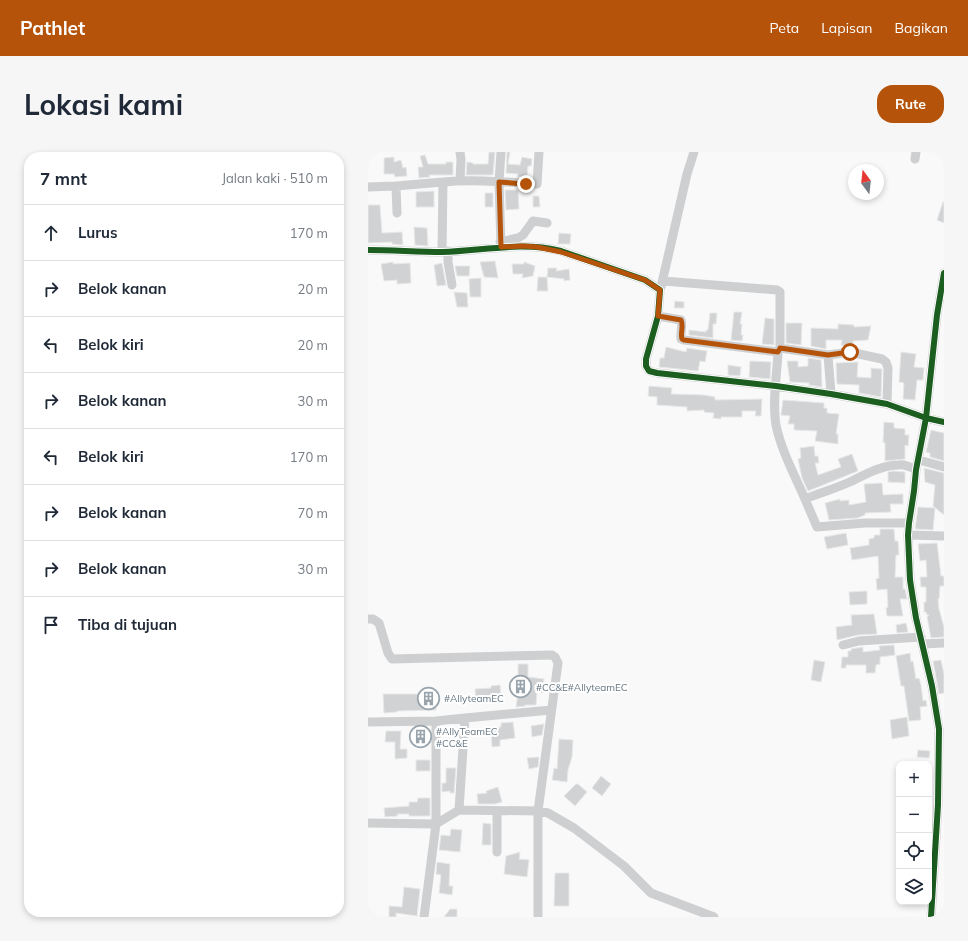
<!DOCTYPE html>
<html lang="id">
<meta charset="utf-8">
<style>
body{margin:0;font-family:Mulish,sans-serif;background:#f6f6f7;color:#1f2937}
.controls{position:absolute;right:12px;bottom:12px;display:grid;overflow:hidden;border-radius:8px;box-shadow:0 2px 6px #0003}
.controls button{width:36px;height:36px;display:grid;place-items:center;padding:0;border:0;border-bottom:1px solid #e0e1e3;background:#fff;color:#1f2937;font:20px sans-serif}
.compass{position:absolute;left:480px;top:12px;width:36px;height:36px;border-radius:50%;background:#fff;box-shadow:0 2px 6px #0003;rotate:345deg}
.stop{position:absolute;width:12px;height:12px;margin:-9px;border:3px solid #b45309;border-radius:50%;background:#fff}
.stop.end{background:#b45309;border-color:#fff;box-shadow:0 1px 4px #0008}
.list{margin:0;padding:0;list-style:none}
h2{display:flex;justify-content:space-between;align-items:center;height:52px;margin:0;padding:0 16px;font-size:17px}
h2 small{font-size:13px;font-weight:400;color:#747a83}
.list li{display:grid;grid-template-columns:26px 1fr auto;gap:12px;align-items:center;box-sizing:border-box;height:56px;padding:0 16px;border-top:1px solid #e0e1e3}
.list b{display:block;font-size:15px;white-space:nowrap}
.list em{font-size:13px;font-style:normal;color:#747a83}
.icon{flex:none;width:22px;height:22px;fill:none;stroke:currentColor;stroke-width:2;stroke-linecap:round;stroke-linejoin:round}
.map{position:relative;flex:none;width:576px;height:765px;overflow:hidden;border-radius:16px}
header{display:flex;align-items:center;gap:24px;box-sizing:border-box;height:56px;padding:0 20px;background:#b45309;color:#fff}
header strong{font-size:19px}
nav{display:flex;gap:22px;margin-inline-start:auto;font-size:14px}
.intro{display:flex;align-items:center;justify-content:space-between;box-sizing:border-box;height:96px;padding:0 24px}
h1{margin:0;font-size:28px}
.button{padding:10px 18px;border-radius:16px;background:#b45309;color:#fff;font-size:14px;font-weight:700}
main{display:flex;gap:24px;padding:0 24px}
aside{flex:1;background:#fff;border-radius:16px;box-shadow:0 2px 6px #0003}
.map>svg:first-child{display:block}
</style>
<header>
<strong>Pathlet</strong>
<nav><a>Peta</a><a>Lapisan</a><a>Bagikan</a></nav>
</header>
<div class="intro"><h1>Lokasi kami</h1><a class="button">Rute</a></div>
<main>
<aside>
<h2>7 mnt<small>Jalan kaki · 510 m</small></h2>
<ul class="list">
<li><svg class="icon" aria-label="ahead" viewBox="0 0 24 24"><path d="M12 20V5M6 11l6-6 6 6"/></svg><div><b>Lurus</b></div><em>170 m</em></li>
<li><svg class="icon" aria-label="right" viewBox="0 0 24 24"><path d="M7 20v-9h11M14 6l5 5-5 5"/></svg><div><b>Belok kanan</b></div><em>20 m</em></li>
<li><svg class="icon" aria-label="left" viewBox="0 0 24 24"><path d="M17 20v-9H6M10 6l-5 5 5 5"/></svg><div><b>Belok kiri</b></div><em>20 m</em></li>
<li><svg class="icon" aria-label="right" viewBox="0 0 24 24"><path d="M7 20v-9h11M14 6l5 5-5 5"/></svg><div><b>Belok kanan</b></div><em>30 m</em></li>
<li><svg class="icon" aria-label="left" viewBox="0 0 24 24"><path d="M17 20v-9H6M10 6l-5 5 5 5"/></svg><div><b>Belok kiri</b></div><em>170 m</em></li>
<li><svg class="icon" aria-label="right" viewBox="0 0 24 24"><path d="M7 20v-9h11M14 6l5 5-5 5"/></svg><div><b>Belok kanan</b></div><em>70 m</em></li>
<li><svg class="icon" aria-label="right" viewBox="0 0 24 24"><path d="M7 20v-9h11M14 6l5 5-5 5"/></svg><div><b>Belok kanan</b></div><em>30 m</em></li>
<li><svg class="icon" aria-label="arrive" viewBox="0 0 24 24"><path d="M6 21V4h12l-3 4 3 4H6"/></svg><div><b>Tiba di tujuan</b></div></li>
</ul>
</aside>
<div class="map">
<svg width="576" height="765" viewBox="0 0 576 765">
<rect width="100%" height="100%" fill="#f9f9f9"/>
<path fill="#d0d2d3" stroke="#e8e8e8" d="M121 0H127L125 23H98L99 10 105 11V12H120Z
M139 0H142L140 12 152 13 154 5 164 7 163 14H160L159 25H149L150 22 138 21Z
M57 3 60 12H78V10H85V23H61L62 25 51 26 50 15H55L52 4Z
M26 5V10L33 8 35 16 38 15 39 24 27 25 26 22H16V6Z
M137 38H150L151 57 138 58Z
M66 39V55H48V40Z
M117 41H125V55H117Z
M165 44H171L172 55H165Z
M575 50H576V71L569 68Z
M0 53H12L14 81 34 80 35 93 24 92V90L0 91Z
M46 75 59 76 60 94 47 93Z
M191 81 203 82 202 92H190Z
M127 109 130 126 116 125 112 110Z
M25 110V112L42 111 43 131 29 132V128L16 129 13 112Z
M156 110 167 114 165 124 154 126 155 122H145L144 112H156Z
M74 111 78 133 69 134 66 113Z
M87 114H102L101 124H89Z
M180 116H189L188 119 201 117 202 128 196 129V127L179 125Z
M170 125H179L180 139H169Z
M113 126V145H102L101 127Z
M86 140 99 141 100 155H89Z
M307 149 316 150V156H306Z
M366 160H374L372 172H374L373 183H375L374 189 363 188Z
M342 161H349L348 172H345V186L321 183V178L338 180V178H340Z
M397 166 406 167V193L394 192Z
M418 171H434L433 193 418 191Z
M470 172 486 173V175L503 174 500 188 485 189V194L473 193 474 188H458V197L443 194V176L470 177Z
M298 195 318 200 319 196 339 199 337 210 332 209 330 219 291 215 292 206H296Z
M533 200 548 202 546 215 556 216 555 228H549L547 248 535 247 536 231 531 230Z
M440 206 453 208 454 235 441 233V231L422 230 419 209H430V215L440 214Z
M382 209 403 210 402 227 381 225Z
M490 210 489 225 503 226V216L514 217 513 245 491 241V233L469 232 468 211Z
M360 213 373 215 372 224 360 223Z
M281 234 304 236 303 242 336 243 347 245V248L394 247 393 264H387L388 259H374V265H353V267L345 266 346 261 336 260V258L319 259V255L289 253V245L280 244Z
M415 248 456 251V256H459V261L471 262 468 282H470V292L447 289 449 279 426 278V272H420L422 264 413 263Z
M516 270 526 271V276L537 277V283H541L540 294 537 293V307L517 309V291L515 290Z
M563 278 576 281V309L562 305V301L558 300Z
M446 294 447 304H450L451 311H447L450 323 473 315 470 307 484 302 490 319 440 339 434 326 430 307 433 306 432 296Z
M556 316 576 321V363L565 354 567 333 557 330Z
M525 319 537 320V331L520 330V320Z
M514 331 515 343 535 342V352H522L523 360 497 361V363L490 366 461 368 457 351 472 347V349L481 348V353L498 350 496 332Z
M550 355 567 356 565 378 547 377Z
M512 377H526L527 389H530L531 403H528L527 425H535V437H537L539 447H532L535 464H519L518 456 520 455 519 437 509 438 508 427 511 426 510 404 484 408 482 396 501 393V387L506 386V383H512Z
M478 381 480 393 459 397 456 385Z
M569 391 573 424H576V434H572L571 447H570L571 457 576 475V485L563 486 559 465 561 463H559L558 460H556V450H558V435H553L552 425H559L558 408 552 409 550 392Z
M499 439V452L482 453 481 440Z
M506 462 509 482 490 483 469 488 468 475 484 473 483 463Z
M538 471 540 480 529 481 528 473Z
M526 493 527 503 512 505V512L508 513 507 521H498V513H478V516H473L474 505H480V499H483V497L495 495V500L512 498 511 494Z
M542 501 543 510 545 509 548 527 551 526 553 533 555 549 558 548 559 554 552 555 553 568 541 569 536 534H533L528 504Z
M446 508 457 510 453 530 443 528Z
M573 508 576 522V541L571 542 565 509Z
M150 512H160V525L176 527 174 541 169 540 168 553H157V554L148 555 150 541H145V529H150Z
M132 533 133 543 118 545 119 548 108 549 107 537 123 536V534Z
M15 542H68V558L29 559V560L16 561Z
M539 565 541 584 524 587 522 568Z
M145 570 147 586 132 588V594L124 595 123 576 133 575V571Z
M176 572 174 583 164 585 163 574Z
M44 578 62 579V591H43Z
M18 579H33L32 597H39V606L27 607V590H17Z
M191 587 205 588 204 605 200 618 199 630 184 628 186 616 189 617Z
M550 598 562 599 561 606 549 605Z
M171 605 170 615 161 617 159 606Z
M48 608H62V619H48Z
M78 616H88L86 641H82V639L74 640V631H78Z
M233 624 243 632 234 644 224 636Z
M208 632H210L219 640 207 654 196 644Z
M130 635 134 650 127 652H110L109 642 119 641 118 639Z
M50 646H62V664H41V662H29L30 664 17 665 16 656 41 654V650H49Z
M115 671 123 672V693H114Z
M83 677 94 678 92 700 71 698 73 683 82 684Z
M152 700 151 707 161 708 159 725 136 722 138 704Z
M69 710 82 712 81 734H85L84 743 71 741 73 723 68 722Z
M187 721H201V754H186Z
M36 735 52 737 49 764 28 761V765H21V754L34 755Z
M82 757H89V765H76Z"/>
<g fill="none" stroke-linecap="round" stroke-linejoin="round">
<path stroke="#cecfd0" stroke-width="9" d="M92 0 93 7 92 28
M547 7 548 0
M28 34 29 61
M0 35 28 34 75 30
M132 90 150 86 155 83 165 69 179 71
M133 95 131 30 133 0
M0 98C25 98 49 100 74 100 115 99 152 89 193 99L277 128 292 138 290 164 278 207V214L281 219 289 221 408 234 463 242 519 252 558 266 576 270
M80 99V110L84 133
M74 100 75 30C106 27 138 30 169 32L171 0
M295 129 409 138 412 140V196L410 200C409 223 404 251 408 273 413 298 427 324 437 347 452 341 469 336 484 329 498 322 514 313 531 313 537 312 542 315 548 318
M293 135 319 22 326 0
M290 164 313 168C315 174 312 181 313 187L316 188 410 200
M412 196 460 203 482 200 514 207 518 210 520 216 519 252
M460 203 463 242
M551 308 576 315
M437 347 449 375 497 371H541
M540 383 576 384
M0 467H5L11 471 20 501 24 507 184 503 187 505 190 511 170 659V765
M554 492 576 491
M475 493 491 489 553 485
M0 570 68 569 97 566
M91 658 97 566 183 558
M0 671 68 672 91 658 170 659 180 661 206 676 256 714 283 741 346 765
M129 700V659
M56 765 68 672V569
M563 765 570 653 571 577 564 534 548 466 542 428 540 383 541 371 546 339 548 318 558 266 569 163 576 121"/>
<defs>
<path id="cycleway" d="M0 98C25 98 49 100 74 100 115 99 152 89 193 99L277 128 292 138 290 164 278 207V214L281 219 289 221 408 234 463 242 519 252 558 266 576 270
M563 765 570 653 571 577 564 534 548 466 542 428 540 383 541 371 546 339 548 318 558 266 569 163 576 121"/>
</defs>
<use href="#cycleway" stroke="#fff" stroke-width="8"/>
<use href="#cycleway" stroke="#1b5e20" stroke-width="6"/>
</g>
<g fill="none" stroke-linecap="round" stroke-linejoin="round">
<path stroke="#b45309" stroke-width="5" d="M158 32 131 30 133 95 155 94 169 95 193 100 277 128 292 138 290 164 313 168C316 174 312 181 314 187L316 188 410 200 412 196 460 203 482 200"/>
</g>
<defs>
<symbol id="building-ring" viewBox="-11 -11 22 22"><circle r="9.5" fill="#fff" stroke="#99a4ac" stroke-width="1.5"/><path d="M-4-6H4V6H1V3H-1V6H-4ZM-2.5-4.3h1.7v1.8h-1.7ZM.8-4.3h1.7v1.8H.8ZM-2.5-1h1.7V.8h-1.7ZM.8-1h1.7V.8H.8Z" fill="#99a4ac"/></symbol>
</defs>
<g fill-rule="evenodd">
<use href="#building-ring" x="140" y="522" width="25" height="25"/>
<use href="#building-ring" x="48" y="534" width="25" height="25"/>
<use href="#building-ring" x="40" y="572" width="25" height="25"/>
</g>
<g text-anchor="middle" stroke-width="4" stroke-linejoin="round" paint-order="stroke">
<g font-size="10" fill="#657683" stroke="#fff" text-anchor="start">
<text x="168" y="539">#CC&amp;E#AllyteamEC</text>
<text x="76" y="550">#AllyteamEC</text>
<text x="68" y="583">#AllyTeamEC<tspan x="68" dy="12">#CC&amp;E</tspan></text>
</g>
</g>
</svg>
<div class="controls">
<button>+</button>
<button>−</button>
<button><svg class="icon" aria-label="locate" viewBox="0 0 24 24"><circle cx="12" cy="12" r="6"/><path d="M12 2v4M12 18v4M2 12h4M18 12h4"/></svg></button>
<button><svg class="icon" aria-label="layers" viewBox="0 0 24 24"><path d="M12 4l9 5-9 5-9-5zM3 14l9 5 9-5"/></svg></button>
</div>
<svg class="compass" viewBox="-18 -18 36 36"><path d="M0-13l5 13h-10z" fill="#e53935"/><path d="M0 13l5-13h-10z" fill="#747a83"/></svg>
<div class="stop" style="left:482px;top:200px"></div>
<div class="stop end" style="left:158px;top:32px"></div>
</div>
</main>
